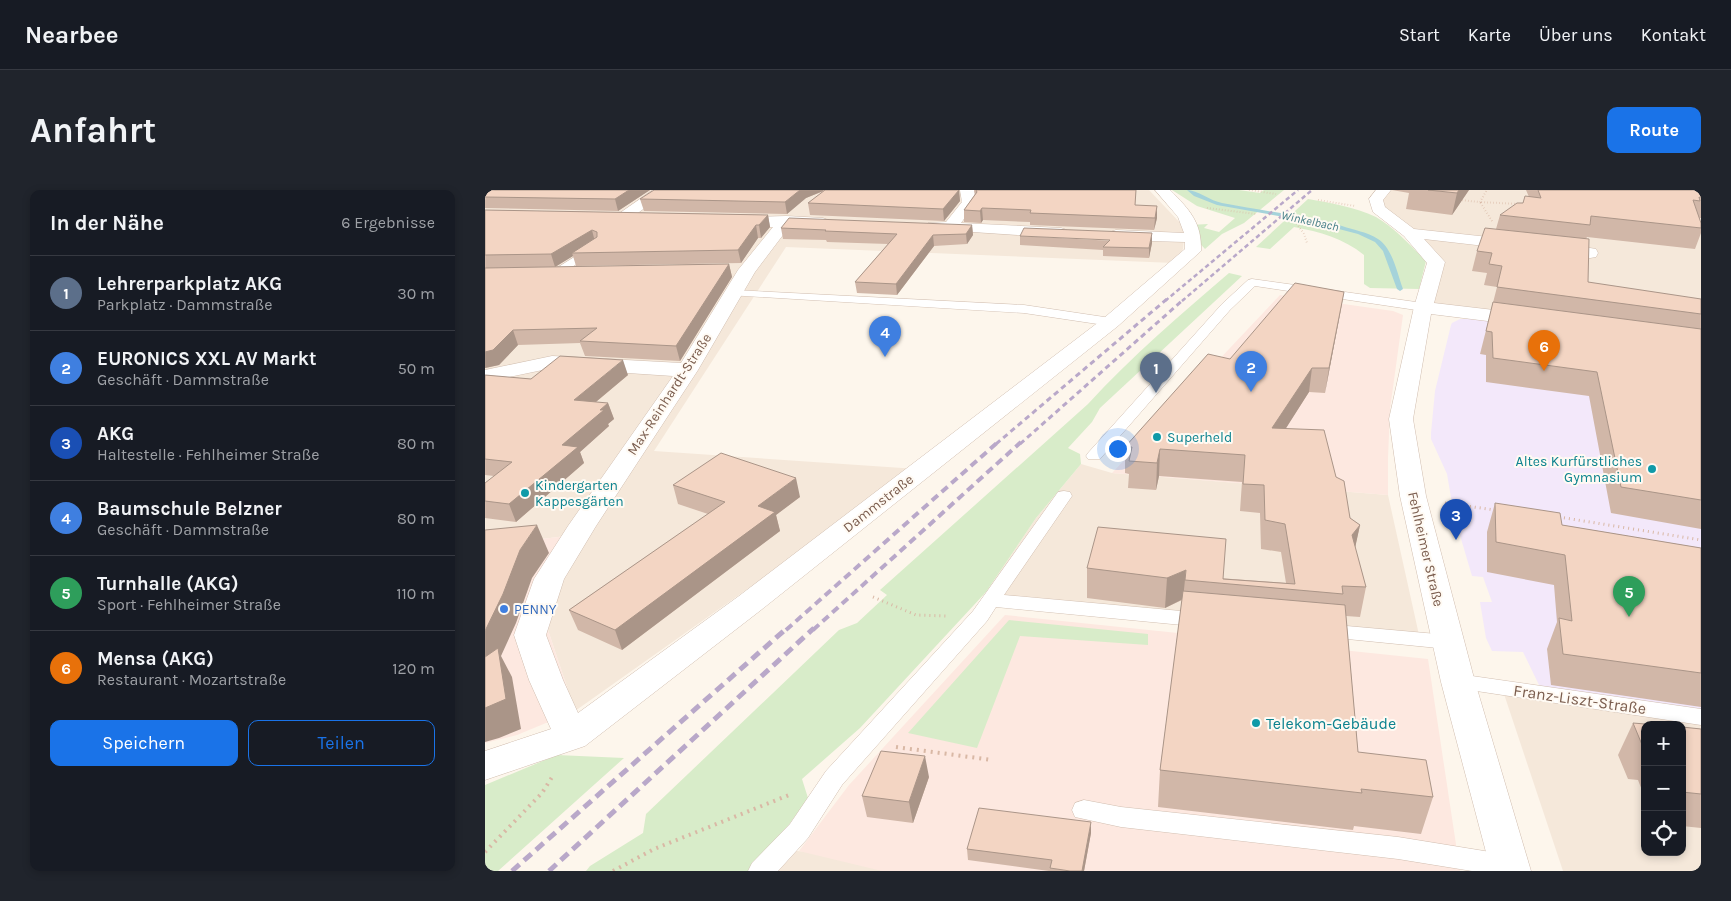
<!DOCTYPE html>
<html lang="de">
<meta charset="utf-8">
<style>
body{margin:0;font-family:Karla,sans-serif;background:#20242c;color:#f1f3f6}
.controls{position:absolute;right:15px;bottom:15px;display:grid;overflow:hidden;border-radius:10px;box-shadow:0 2px 8px #0003}
.controls button{width:45px;height:45px;display:grid;place-items:center;padding:0;border:0;border-bottom:1px solid #363941;background:#171b24;color:#f1f3f6;font:25px sans-serif}
.you{position:absolute;left:632px;top:258px;width:18px;height:18px;margin:-12px;border:4px solid #fff;border-radius:50%;background:#1a73e8;box-shadow:0 0 0 8px #1a73e833}
.badge{display:grid;place-items:center;width:32px;height:32px;border-radius:50%;background:#1a73e8;color:#fff;font-size:16px;font-weight:700}
.pin{position:absolute;translate:-50% -41px;filter:drop-shadow(0 1px 2px #0008)}
.pin::after{content:'';position:absolute;top:26px;width:18px;height:15px;background:inherit;clip-path:polygon(0 0,100% 0,50% 100%)}
.list{margin:0;padding:0;list-style:none}
h2{display:flex;justify-content:space-between;align-items:center;height:65px;margin:0;padding:0 20px;font-size:21px}
h2 small{font-size:16px;font-weight:400;color:#9ea1a6}
.list li{display:grid;grid-template-columns:32px 1fr auto;gap:15px;align-items:center;box-sizing:border-box;height:75px;padding:0 20px;border-top:1px solid #363941}
.list b{display:block;font-size:19px;white-space:nowrap}
.list p{margin:0;font-size:16px;white-space:nowrap;color:#9ea1a6}
.list em{font-size:16px;font-style:normal;color:#9ea1a6}
.actions{display:flex;gap:10px;padding:15px 20px}
.actions a{flex:1;padding:11px 0;border:1px solid #1a73e8;border-radius:10px;text-align:center;font-size:18px;color:#1a73e8}
.actions .main{background:#1a73e8;color:#fff}
.icon{flex:none;width:28px;height:28px;fill:none;stroke:currentColor;stroke-width:2;stroke-linecap:round;stroke-linejoin:round}
.map{position:relative;flex:none;width:1216px;height:681px;overflow:hidden;border-radius:10px}
header{display:flex;align-items:center;gap:30px;box-sizing:border-box;height:70px;padding:0 25px;background:#171b24;border-bottom:1px solid #363941}
header strong{font-size:24px}
nav{display:flex;gap:28px;margin-inline-start:auto;font-size:18px}
.intro{display:flex;align-items:center;justify-content:space-between;box-sizing:border-box;height:120px;padding:0 30px}
h1{margin:0;font-size:35px}
.button{padding:12px 22px;border-radius:10px;background:#1a73e8;color:#fff;font-size:18px;font-weight:700}
main{display:flex;gap:30px;padding:0 30px}
aside{flex:1;background:#171b24;border-radius:10px;box-shadow:0 2px 8px #0003}
.map>svg:first-child{display:block}
</style>
<header>
<strong>Nearbee</strong>
<nav><a>Start</a><a>Karte</a><a>Über uns</a><a>Kontakt</a></nav>
</header>
<div class="intro"><h1>Anfahrt</h1><a class="button">Route</a></div>
<main>
<aside>
<h2>In der Nähe<small>6 Ergebnisse</small></h2>
<ul class="list">
<li><span class="badge" style="background:#5c6f8a">1</span><div><b>Lehrerparkplatz AKG</b><p>Parkplatz · Dammstraße</p></div><em>30 m</em></li>
<li><span class="badge" style="background:#3f7fe0">2</span><div><b>EURONICS XXL AV Markt</b><p>Geschäft · Dammstraße</p></div><em>50 m</em></li>
<li><span class="badge" style="background:#1a4fb4">3</span><div><b>AKG</b><p>Haltestelle · Fehlheimer Straße</p></div><em>80 m</em></li>
<li><span class="badge" style="background:#3f7fe0">4</span><div><b>Baumschule Belzner</b><p>Geschäft · Dammstraße</p></div><em>80 m</em></li>
<li><span class="badge" style="background:#2e9e5b">5</span><div><b>Turnhalle (AKG)</b><p>Sport · Fehlheimer Straße</p></div><em>110 m</em></li>
<li><span class="badge" style="background:#e8710a">6</span><div><b>Mensa (AKG)</b><p>Restaurant · Mozartstraße</p></div><em>120 m</em></li>
</ul>
<div class="actions"><a class="main">Speichern</a><a>Teilen</a></div>
</aside>
<div class="map">
<svg width="1216" height="681" viewBox="0 0 1216 681">
<rect width="100%" height="100%" fill="#fdf6ec"/>
<path fill="#f5e8da" fill-rule="evenodd" d="M0 0H664L700 38 698 59 689 73 301 57 169 261 432 279 90 521 63 440 89 345 0 356Z
M899 0H1208L1216 7V153L941 116 950 72 889 19Z
M596 274 627 283 903 305 934 445 538 408 501 402 551 328Z
M1019 504 1216 530V681H1078ZM1160 535H1197V662H1160Z
M299 642 311 661 431 667 471 681H271Z"/>
<path fill="#fde8e0" d="M795 105 908 121 918 125 905 219 903 268V305L627 283Z
M89 345 63 440 90 521 32 545 0 553V356Z
M520 425 943 469 975 681H397L314 661 364 595Z"/>
<path fill="#f3e8fa" d="M975 129H988L1216 161V522L1067 503 1054 495 1038 462 1007 461 1001 448 995 412H1007L998 387 987 386 969 325 962 284 946 249V243L950 201 966 135 967 133Z"/>
<path fill="#d8ecc9" d="M687 0H754L775 3 779 0H799L759 33 737 44 720 59 710 48 705 35 723 34 719 38 734 42 750 28 712 16Z
M823 9C845 13 870 17 891 27 910 38 926 56 941 71L934 99 885 98 879 94V65C858 48 835 42 809 37L785 59 771 57Z
M744 83 757 86 615 218 607 232 583 258 595 264 596 274 551 328 501 402 375 538 317 589 323 608 271 681H101L105 676 158 643 161 624 354 440 372 433 402 405 395 400 603 214C647 166 695 125 744 83Z
M524 430 663 444V455L535 446 492 558 423 543Z
M72 565 139 568 13 681H0V595Z"/>
<g fill="none" stroke-linecap="round" stroke-linejoin="round">
<path fill="#a5d3da" fill-rule="evenodd" d="M702 0C712 0 726 11 737 13 777 21 818 25 857 36 869 40 882 42 893 49 908 59 912 83 918 99L915 101 912 99 898 61 890 52 873 44 827 32 732 15 709 6Z"/>
<defs>
<path id="lane" d="M110 54 114 55 115 57 114 59 75 85H67L65 83 67 81Z
M767 89 938 113 944 117 938 121 770 96 745 120 615 269H603L601 266 603 263 737 114 763 90Z
M248 100 539 115 626 128 632 132 626 136 539 123 244 105 242 103Z
M579 301 585 302 587 306 519 405 718 423 725 425 728 430 725 435 718 437 511 417 502 431 357 595 323 648 293 681H263L267 673 305 634 341 581 488 421 573 302Z
M839 434 963 445 970 447 973 452 970 457 963 459 832 446 829 441 832 436Z
M973 484 1216 519V535L965 497 962 492 965 487Z
M599 610 636 617 913 647 1024 665 1033 668 1037 676 1035 681H987L913 669 636 637 590 627 587 620 590 613Z"/>
<path id="street" d="M168 0H178L180 3 142 31H132L129 28 132 25Z
M475 0H489L491 12 476 33 576 38 582 40 584 43 582 46 576 48 443 39 441 36 443 33 461 32 477 12Z
M670 0H685C705 20 717 33 716 61L633 136 276 420 100 556 0 590V561L66 539 44 490 29 445 49 389 83 336 188 186 67 178 0 192V180L67 166 196 173 253 80 288 37 246 36 241 34 238 31 241 28 301 26 338 28 343 30 346 33 343 36 304 37 270 82 213 180 111 336 79 389 61 445 78 490 93 523 254 406 619 128 700 59V52L631 50 625 48 623 45 625 42 631 40 699 43 693 27Z
M891 0H906L898 10 900 17 929 39 1105 58 1111 59 1113 63 1111 67 1105 68 939 49 960 72 949 113 1043 124 1050 126 1053 130 1050 134 1043 136 946 124 928 229 941 306 990 492 1046 681H1006L956 492 915 306 904 229 929 117 942 73 919 46 888 22 884 9Z"/>
</defs>
<use href="#lane" stroke="#d1beb0" stroke-width="1"/>
<use href="#street" stroke="#d1beb0" stroke-width="1"/>
<path stroke="#d9b8a5" stroke-width="2" stroke-dasharray="0.5 2.5" stroke-linecap="butt" d="M764 0 791 4
M833 10 870 16
M974 10 995 12 1002 0
M722 18 771 24
M810 31 819 44 822 53
M1007 31 995 12 1034 14"/>
<path stroke="#d9b8a5" stroke-width="3" stroke-dasharray="1 4" stroke-linecap="butt" d="M960 313 1010 320
M1074 327 1216 350
M388 407 431 425 461 426"/>
<path stroke="#d9b8a5" stroke-width="4" stroke-dasharray="2 5" stroke-linecap="butt" d="M411 557 507 570
M0 662 57 603 69 584
M128 681 169 659 304 605"/>
<use href="#lane" fill="#fff" fill-rule="evenodd"/>
<use href="#street" fill="#fff" fill-rule="evenodd"/>
<path stroke="#b9a8c9" stroke-width="2.5" stroke-dasharray="4.5 3" stroke-linecap="butt" d="M680 111 813 0
M697 111 827 0"/>
<path stroke="#b9a8c9" stroke-width="3" stroke-dasharray="5.5 4" stroke-linecap="butt" d="M511 254 682 109
M535 254 699 109"/>
<path stroke="#b9a8c9" stroke-width="4" stroke-dasharray="8 5" stroke-linecap="butt" d="M301 440 513 252
M328 440 536 252"/>
<path stroke="#b9a8c9" stroke-width="5" stroke-dasharray="10 6" stroke-linecap="butt" d="M27 681 302 438
M64 681 329 438"/>
</g>
<path fill="#d1b7a8" d="M0 0H165L133 21 0 18Z
M169 0H474L475 11 459 31 325 25 323 13 339 1 321 8 302 24 159 21 155 9Z
M489 0H651L650 15 672 28 669 40 545 35V32L498 30 496 33 479 32V20L490 4Z
M907 0H984L967 25 921 19 924 3Z
M1041 0H1216V28H1214L1216 33V43L1210 59 1102 47 1101 49 1103 92 1216 124V339L1126 323 1104 206 1001 192V165L995 164 1012 97 999 95 1002 83 987 81 992 61 1011 39 1015 25 1038 13 1044 7Z
M0 20 283 25 285 37 276 48H273L256 73 91 76 88 66 70 77 244 74 247 87 195 171 100 166 95 153 33 155 14 175 0 178Z
M487 35 488 45 482 54 449 56 412 105 372 103 370 92 403 54 342 52 341 50 298 49 296 38Z
M535 46 667 53 664 68 618 66V60L535 55Z
M859 102 840 203 824 202 800 239 851 287 865 328 875 335 870 357 881 397 875 427 861 426 873 562 948 607 936 644 869 636 868 640 673 617 675 580 697 410 680 418 602 408V378L801 393 796 362 776 359 775 323 755 321 757 292 674 286 671 300 643 298 644 284 640 283V257L745 169Z
M0 185 46 189 143 185 111 212 123 213 129 229 123 234 124 236 95 262 99 273 31 332 0 328V293L9 286 0 285Z
M188 295 315 307 291 325 295 341 137 460 93 440 84 420 223 324 193 314Z
M1010 313 1077 335 1216 358V517L1066 495 1062 459 1072 432 1069 395 1002 382V342Z
M1148 533 1160 535V608L1153 590 1143 589 1133 565Z
M1197 537 1216 539V638L1197 636Z
M444 587 428 633 382 627 377 606Z
M606 643 599 681H564L483 670 482 659Z"/>
<path fill="#aa9588" d="M144 0H165L133 21 130 9Z
M315 0H338V1L321 8 302 24 300 12Z
M474 0 475 11 459 31 458 19Z
M974 0H984L967 25 972 3Z
M672 16V28L669 40 670 28Z
M497 18 498 30 496 33 495 21Z
M283 25 285 37 276 48 274 35Z
M271 35 273 48 256 73 253 60Z
M487 35 488 45 482 54 481 44Z
M107 40 110 52 87 63 88 66 70 77 66 64Z
M667 43V53L664 68V58Z
M448 45 449 56 412 105 411 94Z
M244 74 247 87 195 171 191 156Z
M859 102 855 124 840 203 844 178Z
M28 140 33 155 14 175 0 178V162Z
M138 170 143 185 94 226 89 210Z
M827 178 824 202 784 265 787 238Z
M123 213 129 229 123 234 124 236 95 262 99 273 31 332 24 314 77 255Z
M675 259 674 286 671 300 672 273Z
M311 288 315 307 291 325 295 341 137 460 130 440 273 316Z
M52 335 64 363 47 388 31 433 16 466 27 487 36 539 14 548 0 552V441L35 360Z
M875 335 869 363 867 345Z
M701 380 698 409 680 418 682 388Z
M440 566 444 587 428 633 424 612Z
M606 632V643L599 681H597Z"/>
<path fill="#f3d5c3" stroke="#aa9588" d="M0 0H144L130 9 0 7Z
M169 0H315L300 12 155 9Z
M340 0H474L458 19 323 13Z
M491 0H651L650 15 672 16 670 28 545 23 546 20 497 18 495 21 479 20 492 2Z
M943 0H974L972 3Z
M1053 0H1216V8L1214 7 1215 11 1208 10 1216 33V38L1106 26 1105 35 1015 25 1032 13H1038L1040 6 1056 8Z
M0 20 283 25 274 35H271L253 60 87 63 112 47V42L107 40 66 64 0 65Z
M304 28 487 35 481 44 448 45 411 94 370 92 412 44 340 41 341 40 296 38Z
M539 38 667 43 664 58 618 57 625 50 535 46Z
M1000 38 1104 49 1103 92 1216 109V124L1012 97 1017 76 1004 74 1007 63 992 61Z
M244 74 191 156 95 151 112 138 28 140 8 160 0 162V78Z
M810 93 859 102 844 178H827L787 238 839 240 851 287 859 291 865 328 875 335 867 345 881 397 857 396 858 404 700 390 701 380 682 388 602 378 613 337 741 349 738 389 810 394 800 334 780 330 779 295 758 294 760 265 675 259 672 273 644 271 647 257H640L723 164 745 169Z
M1008 112 1216 139V310L1136 297 1112 182 1008 168 1007 142 1001 141Z
M75 166 138 170 89 210 123 213 115 220H119L77 255 93 257 24 314 0 311V293L27 272 0 269V185L46 189Z
M236 263 311 288 273 316 290 322 130 440 84 420 240 312 188 295Z
M1010 313 1075 323 1077 335 1216 358V483L1078 464 1074 428 1087 431 1080 365 1011 352Z
M52 335 35 360 18 404 0 441V340Z
M698 401 860 415 873 562 941 570 948 607 876 599 877 603 675 580Z
M13 458 21 509 0 518V467Z
M1148 533 1172 535H1160V557H1158Z
M1197 537 1216 539V604L1197 602Z
M396 561 440 566 424 612 377 606Z
M494 618 606 632 597 681H585L565 678 567 670 482 659Z"/>
<g fill="#0f9aa8" stroke="#fffaf3" stroke-width="2">
<circle cx="672" cy="247" r="5"/>
<circle cx="1167" cy="279" r="5"/>
<circle cx="40" cy="303" r="5"/>
<circle cx="771" cy="533" r="5"/>
</g>
<circle fill="#3f7fe0" stroke="#fffaf3" stroke-width="2" cx="19" cy="419" r="5"/>
<g text-anchor="middle" stroke-width="4" stroke-linejoin="round" paint-order="stroke">
<g font-size="12" font-style="italic" fill="#437c86" stroke="#fffaf3">
<text transform="translate(825 31) rotate(12)" y="4">Winkelbach</text>
</g>
<g font-size="14" fill="#7a5c4d" stroke="#fffaf3">
<text transform="translate(184 204) rotate(-57)" y="5">Max-Reinhardt-Straße</text>
<text transform="translate(393 313) rotate(-38)" y="5">Dammstraße</text>
<text transform="translate(941 359) rotate(77)" y="5">Fehlheimer Straße</text>
</g>
<g font-size="14" fill="#0d838f" stroke="#fffaf3" text-anchor="start">
<text x="682" y="252">Superheld</text>
<text x="1157" y="276" text-anchor="end">Altes Kurfürstliches<tspan x="1157" dy="16">Gymnasium</tspan></text>
<text x="50" y="300">Kindergarten<tspan x="50" dy="16">Kappesgärten</tspan></text>
</g>
<g font-size="14" fill="#366cbe" stroke="#fffaf3" text-anchor="start">
<text x="29" y="424">PENNY</text>
</g>
<g font-size="16" fill="#7a5c4d" stroke="#fffaf3">
<text transform="translate(1095 509) rotate(8)" y="6">Franz-Liszt-Straße</text>
</g>
<g font-size="16" fill="#0d838f" stroke="#fffaf3" text-anchor="start">
<text x="781" y="539">Telekom-Gebäude</text>
</g>
</g>
</svg>
<div class="controls">
<button>+</button>
<button>−</button>
<button><svg class="icon" aria-label="locate" viewBox="0 0 24 24"><circle cx="12" cy="12" r="6"/><path d="M12 2v4M12 18v4M2 12h4M18 12h4"/></svg></button>
</div>
<div class="you"></div>
<div class="pin badge" style="left:671px;top:203px;background:#5c6f8a">1</div>
<div class="pin badge" style="left:766px;top:202px;background:#3f7fe0">2</div>
<div class="pin badge" style="left:971px;top:350px;background:#1a4fb4">3</div>
<div class="pin badge" style="left:400px;top:167px;background:#3f7fe0">4</div>
<div class="pin badge" style="left:1144px;top:427px;background:#2e9e5b">5</div>
<div class="pin badge" style="left:1059px;top:181px;background:#e8710a">6</div>
</div>
</main>
